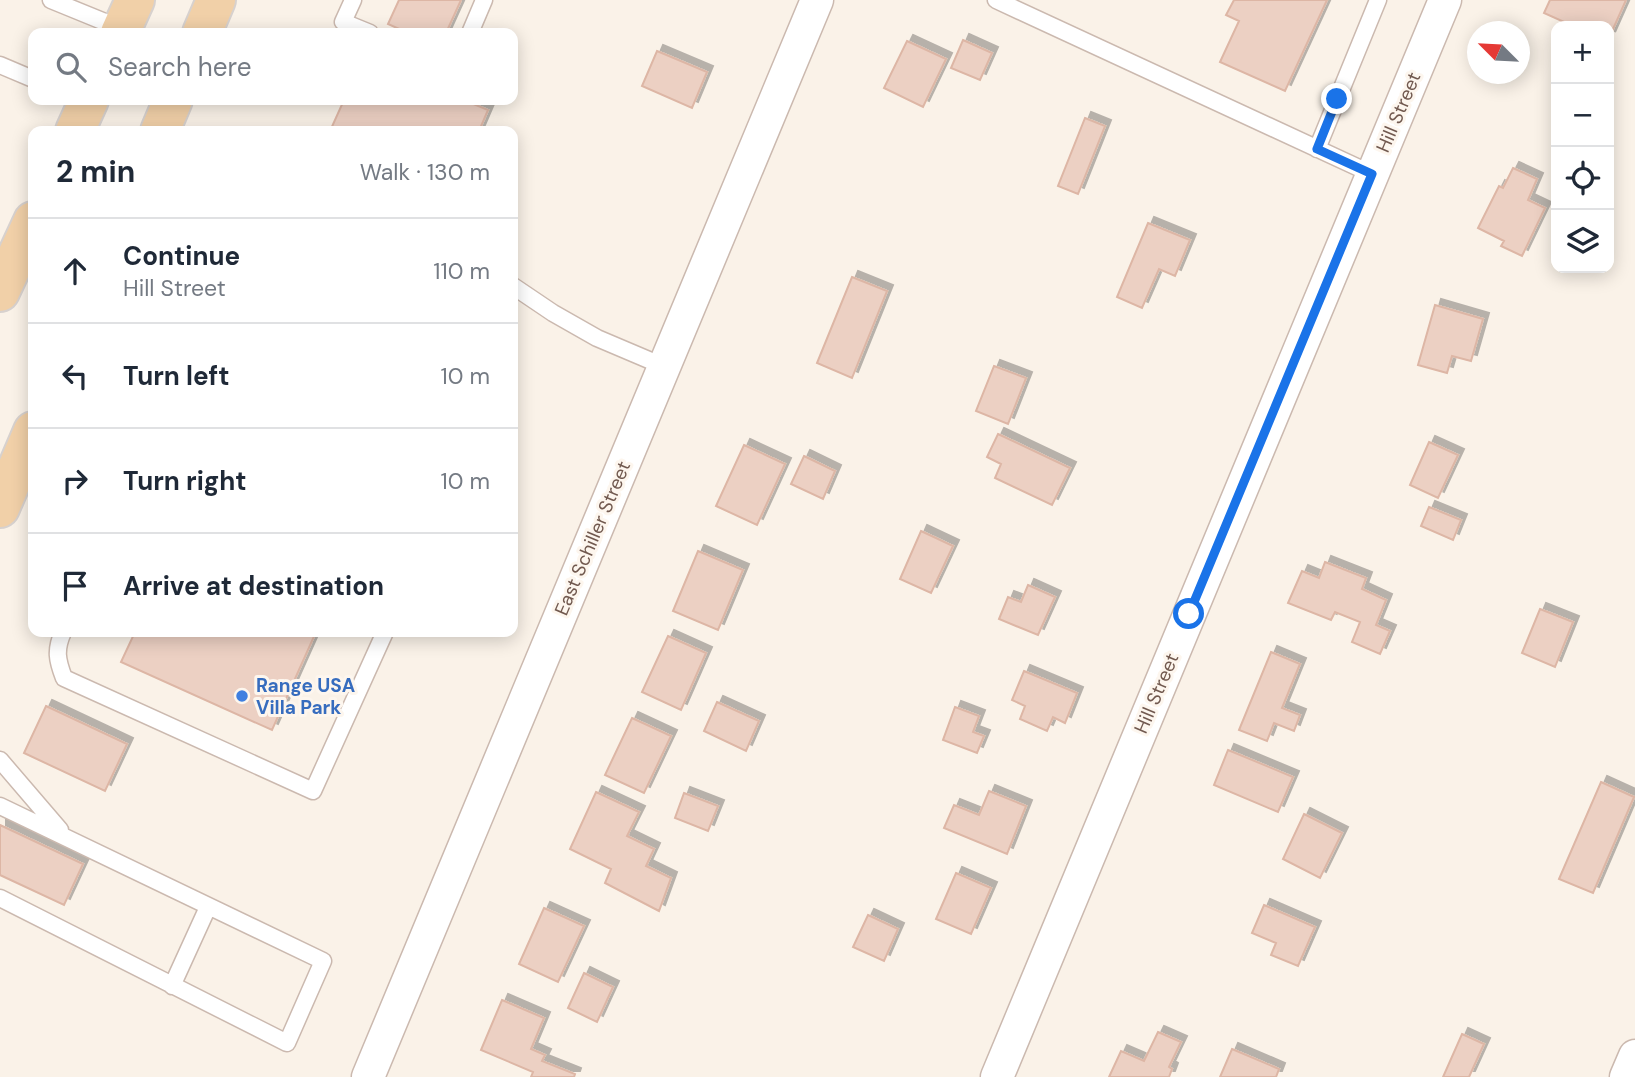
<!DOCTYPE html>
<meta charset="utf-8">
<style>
body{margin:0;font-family:"DM Sans",sans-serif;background:#f6f6f7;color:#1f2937}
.controls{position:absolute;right:21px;top:21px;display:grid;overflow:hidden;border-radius:14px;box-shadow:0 4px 18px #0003}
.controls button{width:63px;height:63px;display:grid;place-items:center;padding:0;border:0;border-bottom:2px solid #e0e1e3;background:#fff;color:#1f2937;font:35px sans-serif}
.compass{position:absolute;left:1467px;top:21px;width:63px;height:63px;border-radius:50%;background:#fff;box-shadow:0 4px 18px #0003;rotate:294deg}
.stop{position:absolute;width:21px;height:21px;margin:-16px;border:5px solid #1a73e8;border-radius:50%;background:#fff}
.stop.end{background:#1a73e8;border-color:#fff;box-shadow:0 2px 7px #0008}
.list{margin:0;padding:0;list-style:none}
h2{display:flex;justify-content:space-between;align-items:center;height:91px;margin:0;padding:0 28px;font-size:30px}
h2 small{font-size:23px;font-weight:400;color:#747a83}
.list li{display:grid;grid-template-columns:46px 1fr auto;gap:21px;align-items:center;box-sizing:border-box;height:105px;padding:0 28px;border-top:2px solid #e0e1e3}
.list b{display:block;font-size:26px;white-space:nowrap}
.list p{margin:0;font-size:23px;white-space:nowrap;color:#747a83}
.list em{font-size:23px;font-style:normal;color:#747a83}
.icon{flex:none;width:38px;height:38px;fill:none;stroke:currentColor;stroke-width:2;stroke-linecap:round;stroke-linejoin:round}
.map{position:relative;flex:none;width:1635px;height:1077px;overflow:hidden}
.search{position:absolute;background:#fff;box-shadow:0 4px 18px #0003;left:28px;top:28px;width:490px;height:77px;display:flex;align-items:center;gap:18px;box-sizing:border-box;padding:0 24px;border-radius:14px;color:#747a83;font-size:26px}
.panel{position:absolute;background:#fff;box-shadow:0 4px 18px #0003;left:28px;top:126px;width:490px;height:511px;border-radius:14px}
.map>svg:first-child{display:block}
</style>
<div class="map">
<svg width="1635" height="1077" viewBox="0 0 1635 1077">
<defs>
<filter id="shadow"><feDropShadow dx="6" dy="-6" stdDeviation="0" flood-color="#0004"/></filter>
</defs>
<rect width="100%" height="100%" fill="#faf2e8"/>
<path fill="#ecd0c3" stroke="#ddb6a5" stroke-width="2" filter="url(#shadow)" d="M399 0H461L446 33H408L388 24Z
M1234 0H1327L1285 91 1220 62 1239 21 1226 15Z
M1550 0H1626L1609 38V26H1573L1544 13Z
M963 40 992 53 980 80 951 68Z
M907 41 946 59 923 107 884 88Z
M657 51 707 72 692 108 642 86Z
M344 100H464L488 110 479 131H330Z
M1085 118 1105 126 1078 194 1058 186Z
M1513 168 1537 179 1528 200 1545 208 1522 256 1501 246 1504 241 1478 228 1499 186 1503 188Z
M1148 223 1190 240 1175 276 1159 269 1142 308 1117 297Z
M852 277 887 291 852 378 817 363Z
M1435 305 1483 319 1471 361 1452 356 1447 373 1418 365Z
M994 366 1026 378 1008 424 976 411Z
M998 434 1070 468 1052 505 995 478 1001 464 987 457Z
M1429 442 1458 455 1438 498 1410 485Z
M744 445 785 464 757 525 716 506Z
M804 456 835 471 823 499 791 484Z
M1429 507 1461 520 1453 540 1421 526Z
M921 531 953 546 931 593 900 579Z
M698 551 743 570 718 630 673 611Z
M1325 562 1366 578 1362 589 1386 600 1376 625 1390 631 1380 654 1352 642 1360 622 1335 612 1331 620 1288 603 1302 571 1319 578Z
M1028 585 1055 597 1038 635 999 619 1008 597 1021 602Z
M1540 609 1573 622 1555 667 1522 653Z
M135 632H316L272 730 121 662Z
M668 636 706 653 681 710 642 692Z
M1271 652 1300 664 1282 708 1300 715 1294 731 1274 723 1267 741 1239 730Z
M1024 671 1077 693 1065 723 1053 717 1047 731 1020 719 1025 706 1012 700Z
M717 702 759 721 746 751 704 731Z
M46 706 127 744 105 791 24 753Z
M955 707 979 716 973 732 984 736 977 753 943 740Z
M632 718 671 736 644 793 605 775Z
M1228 750 1293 777 1278 812 1214 785Z
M1601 782 1634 797 1593 893 1559 879Z
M989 791 1026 806 1007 854 944 828 954 805 979 815Z
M596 792 639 812 627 836 654 849 646 866 671 878 659 911 605 883 611 869 570 849Z
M684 793 718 806 708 831 675 818Z
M1304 814 1342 833 1320 878 1283 859Z
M0 825 83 864 64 905 0 875Z
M956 873 991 888 971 934 936 919Z
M1264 905 1315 927 1298 966 1271 955 1276 943 1252 933Z
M544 908 584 926 558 982 519 964Z
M868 915 898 929 884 961 853 947Z
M584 973 613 987 597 1022 568 1008Z
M502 1000 544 1018 531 1049 545 1055 542 1061 575 1074 574 1077H531L533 1072 481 1050Z
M1158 1032 1181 1042 1169 1067 1172 1069 1169 1077H1109L1121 1051 1144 1061Z
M1462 1034 1484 1044 1469 1077H1443Z
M1232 1049 1279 1069 1276 1077H1220Z"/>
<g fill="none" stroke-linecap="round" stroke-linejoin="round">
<defs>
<path id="service" d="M51 0 122 29
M353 0 343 22 370 33
M996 0 1372 174
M470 33 484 0
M0 65 33 79
M1317 149 1378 0
M513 286 553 313 597 338 663 366
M63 632C55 650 57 660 64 678L313 791 385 632
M0 760 60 830
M0 806 323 961 287 1043 0 898
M172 986 208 907"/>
<path id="minor" d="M368 1077 817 0
M997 1077 1445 0
M1626 1077 1635 1056"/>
<path id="primary" d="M120 33 135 0
M202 33 216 0
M75 131 89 100
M160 131 173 100
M0 292 33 221
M0 508 33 431"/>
</defs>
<use href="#service" stroke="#cbb9af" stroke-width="19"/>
<use href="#minor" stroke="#cbb9af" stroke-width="35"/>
<use href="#primary" stroke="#d7d1ce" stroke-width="42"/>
<use href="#service" stroke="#fff" stroke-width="16"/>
<use href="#minor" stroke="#fff" stroke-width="32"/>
<use href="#primary" stroke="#f1d0a8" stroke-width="38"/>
</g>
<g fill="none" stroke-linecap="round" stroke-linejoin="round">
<path stroke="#1a73e8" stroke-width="9" d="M1189 614 1372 174 1317 149 1337 99"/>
</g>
<circle fill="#3f7fe0" stroke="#fdf6ee" stroke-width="2.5" cx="242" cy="696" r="7"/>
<g text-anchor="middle" stroke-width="6" stroke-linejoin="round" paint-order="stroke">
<g font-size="19" fill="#71594f" stroke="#fdf6ee">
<text transform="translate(1398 112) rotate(-67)" y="7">Hill Street</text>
<text transform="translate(592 538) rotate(-67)" y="7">East Schiller Street</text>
<text transform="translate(1156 693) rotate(-67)" y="7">Hill Street</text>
</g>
<g font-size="19" font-weight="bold" fill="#366cbe" stroke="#fdf6ee" text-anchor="start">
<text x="256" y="692">Range USA<tspan x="256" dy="22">Villa Park</tspan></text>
</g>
</g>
</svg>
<div class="controls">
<button>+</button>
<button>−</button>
<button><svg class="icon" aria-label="locate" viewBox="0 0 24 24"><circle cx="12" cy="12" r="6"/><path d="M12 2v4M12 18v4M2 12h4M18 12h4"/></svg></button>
<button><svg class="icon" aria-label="layers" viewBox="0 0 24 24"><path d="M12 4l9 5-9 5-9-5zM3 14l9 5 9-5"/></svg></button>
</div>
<svg class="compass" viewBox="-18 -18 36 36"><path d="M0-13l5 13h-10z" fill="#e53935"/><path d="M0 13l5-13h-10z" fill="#747a83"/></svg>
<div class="stop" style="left:1189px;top:614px"></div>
<div class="stop end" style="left:1337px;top:99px"></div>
<div class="search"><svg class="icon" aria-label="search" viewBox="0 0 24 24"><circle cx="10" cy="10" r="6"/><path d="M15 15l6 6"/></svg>Search here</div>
<section class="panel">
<h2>2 min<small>Walk · 130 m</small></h2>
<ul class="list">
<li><svg class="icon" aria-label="ahead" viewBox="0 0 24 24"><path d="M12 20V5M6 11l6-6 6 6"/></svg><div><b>Continue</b><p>Hill Street</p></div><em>110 m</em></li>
<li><svg class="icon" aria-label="left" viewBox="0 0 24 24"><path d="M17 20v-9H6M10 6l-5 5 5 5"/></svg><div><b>Turn left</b></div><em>10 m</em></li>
<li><svg class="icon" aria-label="right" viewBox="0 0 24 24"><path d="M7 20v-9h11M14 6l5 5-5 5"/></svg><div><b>Turn right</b></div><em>10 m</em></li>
<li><svg class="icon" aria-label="arrive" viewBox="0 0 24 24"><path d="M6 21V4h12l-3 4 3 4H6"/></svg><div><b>Arrive at destination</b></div></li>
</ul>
</section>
</div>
